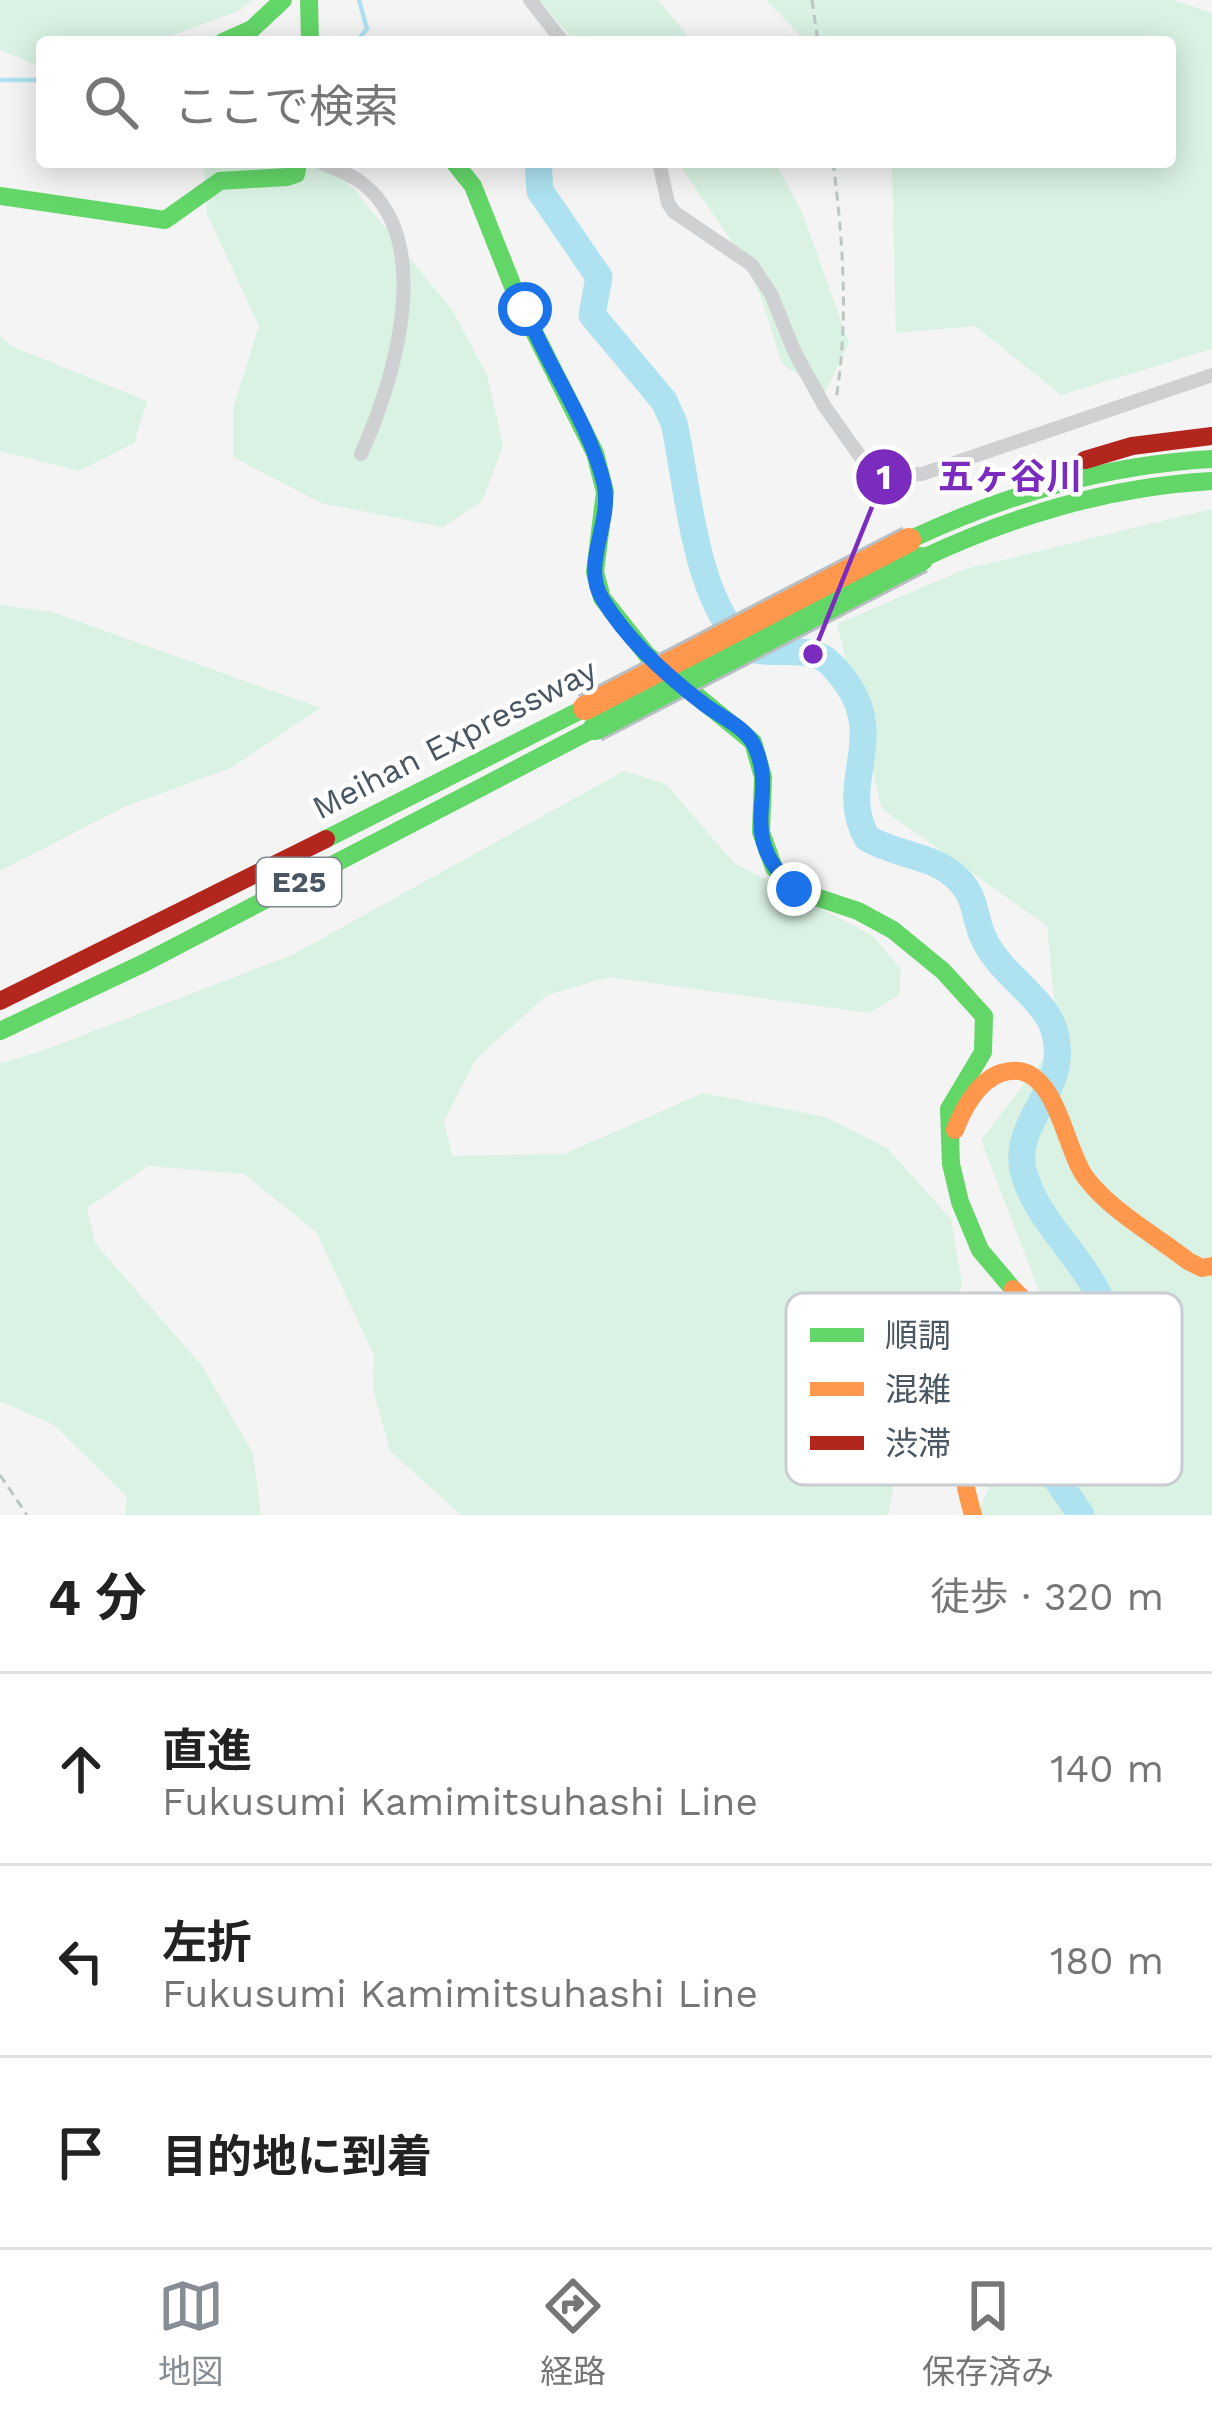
<!DOCTYPE html>
<html lang="ja">
<meta charset="utf-8">
<style>
body{margin:0;font-family:"Work Sans","Noto Sans JP",sans-serif;background:#f6f6f6;color:#222}
.stop{position:absolute;width:36px;height:36px;margin:-27px;border:9px solid #1a73e8;border-radius:50%;background:#fff}
.stop.end{background:#1a73e8;border-color:#fff;box-shadow:0 3px 12px #0008}
.list{margin:0;padding:0;list-style:none}
h2{display:flex;justify-content:space-between;align-items:center;height:156px;margin:0;padding:0 48px;font-size:51px}
h2 small{font-size:39px;font-weight:400;color:#767676}
.list li{display:grid;grid-template-columns:78px 1fr auto;gap:36px;align-items:center;box-sizing:border-box;height:192px;padding:0 48px;border-top:3px solid #e0e0e0}
.list b{display:block;font-size:45px;white-space:nowrap}
.list p{margin:0;font-size:39px;white-space:nowrap;color:#767676}
.list em{font-size:39px;font-style:normal;color:#767676}
.icon{flex:none;width:66px;height:66px;fill:none;stroke:currentColor;stroke-width:2;stroke-linecap:round;stroke-linejoin:round}
.map{position:relative;flex:none;width:1212px;height:1515px;overflow:hidden}
.search{position:absolute;background:#fff;box-shadow:0 6px 30px #0003;left:36px;right:36px;top:36px;height:132px;display:flex;align-items:center;gap:30px;box-sizing:border-box;padding:0 42px;border-radius:12px;color:#767676;font-size:45px}
.sheet{height:732px;background:#fff}
nav{display:flex;justify-content:space-around;align-items:center;box-sizing:border-box;height:168px;border-top:3px solid #e0e0e0;background:#fff;font-size:33px;color:#767676}
nav a{display:grid;justify-items:center;gap:6px}
nav .on{color:#868d94}
.map>svg:first-child{display:block}
</style>
<div class="map">
<svg width="1212" height="1515" viewBox="0 0 1212 1515">
<rect width="100%" height="100%" fill="#f4f4f4"/>
<path fill="#d9f2e3" d="M0 0H253L239 11 154 42H42V67L0 50Z
M539 0H658L693 42H575Z
M766 0H1173L1212 13V349L1061 395 975 326 896 333 892 162H1170V42H807Z
M204 162H321L354 189 452 310 487 375 503 446 482 501 443 527 321 503 233 457V408L259 326 207 214Z
M678 162H775L802 212 849 343 825 392 782 364 761 297 740 254Z
M0 335 11 346 147 401 134 443 79 471 0 451Z
M1212 509V1515H976L1059 1343 981 1140 1058 1040 1047 926 882 809 837 624 965 569Z
M0 605 52 612 320 708 231 768 126 806 0 871Z
M624 771 666 784 734 863 873 936 901 969 899 995 869 1013 609 977 547 995 476 1059 444 1121 452 1156 564 1154 703 1093 825 1117 887 1148 951 1219 962 1284 903 1438 888 1515H461L390 1451 373 1389 374 1355 316 1232 244 1174 148 1166 87 1208 95 1243 202 1366 253 1453 261 1515H125L127 1497 54 1425 0 1401V1063L39 1052 292 955Z"/>
<g fill="none" stroke-linecap="round" stroke-linejoin="round">
<path stroke="#aee2f0" stroke-width="4.5" d="M283 42H296
M356 42 367 29 359 0
M0 80H42"/>
<path stroke="#aee2f0" stroke-width="27" d="M538 162 540 191 599 277 592 315 664 401 674 423C689 491 694 601 748 648 771 656 801 646 823 658 833 664 841 675 848 685 886 741 837 785 867 838 893 854 928 855 951 873 981 896 971 919 987 945 1004 975 1035 992 1051 1022 1057 1034 1059 1054 1056 1067 1048 1103 1015 1131 1023 1170 1040 1243 1141 1292 1097 1373 1082 1401 1059 1421 1042 1447L1047 1465 1081 1515"/>
<path stroke="#bcc7c4" stroke-width="3" stroke-dasharray="9 6" stroke-linecap="butt" d="M812 0 818 42
M833 162C843 240 849 321 836 399
M0 1475 27 1515"/>
<path stroke="#ced0d2" stroke-width="14" d="M530 0 563 42
M320 162C333 168 350 174 362 183 437 241 394 382 361 454
M659 162 668 203 674 212 752 265 771 294 795 353 825 407 869 469 887 476 922 474 1212 375"/>
<path stroke="#63d668" stroke-width="18" d="M309 0 310 42
M223 42 252 29 283 0
M454 162 473 186 519 302 595 453 605 492 595 572 602 598 647 655 753 742 763 777 761 832 774 868 798 891 858 911 893 930 943 971 984 1016 983 1052 949 1109 951 1164 960 1202 980 1250 1013 1289
M0 196 165 220 220 181 287 177 296 174 298 162
M909 540C1007 494 1104 465 1212 459
M921 559C1015 515 1108 487 1212 481
M326 839 585 708
M0 1031 144 963 595 728"/>
<path stroke="#ff974d" stroke-width="18" d="M955 1130C963 1109 978 1081 1001 1073 1056 1055 1063 1148 1086 1178 1112 1212 1155 1235 1188 1261L1202 1268 1212 1266
M973 1515C965 1487 958 1459 966 1431 976 1397 1038 1343 1035 1320 1033 1307 1021 1297 1013 1289"/>
<path stroke="#b3261e" stroke-width="18" d="M1085 460 1132 446 1212 436
M0 1001 326 839"/>
<defs>
<path id="fast-bridge" d="M595 728 921 559"/>
<path id="slow-bridge" d="M585 708 909 540"/>
</defs>
<use href="#fast-bridge" stroke="#b9bec3" stroke-width="30" stroke-linecap="butt"/>
<use href="#slow-bridge" stroke="#b9bec3" stroke-width="30" stroke-linecap="butt"/>
<use href="#fast-bridge" stroke="#63d668" stroke-width="24"/>
<use href="#slow-bridge" stroke="#ff974d" stroke-width="24"/>
</g>
<g fill="none" stroke-linecap="round" stroke-linejoin="round">
<path stroke="#1a73e8" stroke-width="15" d="M525 309C548 368 589 422 604 484 613 523 580 564 603 600 628 641 668 677 705 705 721 717 745 727 754 745 780 799 733 831 794 889"/>
</g>
<g text-anchor="middle" stroke-width="9" stroke-linejoin="round" paint-order="stroke">
<rect fill="#fff" stroke="#808990" stroke-width="3" x="257" y="858" width="84" height="48" rx="9"/>
<g font-size="30" font-weight="bold" fill="#4a5661">
<text x="299" y="892">E25</text>
</g>
<g font-size="33" fill="#4a5661" stroke="#fff">
<text transform="translate(454 738) rotate(-27)" y="12">Meihan Expressway</text>
</g>
</g>
<rect x="786" y="1293" width="396" height="192" rx="18" fill="#fff" stroke="#c9ccd0" stroke-width="3"/>
<rect x="810" y="1328" width="54" height="14" fill="#63d668"/>
<rect x="810" y="1382" width="54" height="14" fill="#ff974d"/>
<rect x="810" y="1436" width="54" height="14" fill="#b3261e"/>
<g font-size="33" fill="#4a5661">
<text x="885" y="1347">順調</text>
<text x="885" y="1401">混雑</text>
<text x="885" y="1455">渋滞</text>
</g>
<path fill="none" stroke="#7b2cbf" stroke-width="4.5" d="M813 654L884 477"/>
<g fill="#7b2cbf" stroke="#fff" stroke-width="4.5">
<circle cx="813" cy="654" r="12"/>
<circle cx="884" cy="477" r="30"/>
</g>
<g font-size="36" text-anchor="middle" font-weight="bold" fill="#fff">
<text x="884" y="489">1</text>
</g>
<g font-size="36" text-anchor="middle" font-weight="bold" fill="#7b2cbf" stroke="#fff" stroke-width="9" stroke-linejoin="round" paint-order="stroke">
<text x="1010" y="489">五ヶ谷川</text>
</g>
</svg>
<div class="stop" style="left:525px;top:309px"></div>
<div class="stop end" style="left:794px;top:889px"></div>
<div class="search"><svg class="icon" aria-label="search" viewBox="0 0 24 24"><circle cx="10" cy="10" r="6"/><path d="M15 15l6 6"/></svg>ここで検索</div>
</div>
<section class="sheet">
<h2>4 分<small>徒歩 · 320 m</small></h2>
<ul class="list">
<li><svg class="icon" aria-label="ahead" viewBox="0 0 24 24"><path d="M12 20V5M6 11l6-6 6 6"/></svg><div><b>直進</b><p>Fukusumi Kamimitsuhashi Line</p></div><em>140 m</em></li>
<li><svg class="icon" aria-label="left" viewBox="0 0 24 24"><path d="M17 20v-9H6M10 6l-5 5 5 5"/></svg><div><b>左折</b><p>Fukusumi Kamimitsuhashi Line</p></div><em>180 m</em></li>
<li><svg class="icon" aria-label="arrive" viewBox="0 0 24 24"><path d="M6 21V4h12l-3 4 3 4H6"/></svg><div><b>目的地に到着</b></div></li>
</ul>
</section>
<nav>
<a class="on"><svg class="icon" aria-label="map" viewBox="0 0 24 24"><path d="M3 6l6-2 6 2 6-2v14l-6 2-6-2-6 2zM9 4v14M15 6v14"/></svg>地図</a>
<a><svg class="icon" aria-label="directions" viewBox="0 0 24 24"><path d="M12 3l9 9-9 9-9-9zM9 14v-3h6M13 9l2 2-2 2"/></svg>経路</a>
<a><svg class="icon" aria-label="saved" viewBox="0 0 24 24"><path d="M7 4h10v16l-5-4-5 4z"/></svg>保存済み</a>
</nav>
